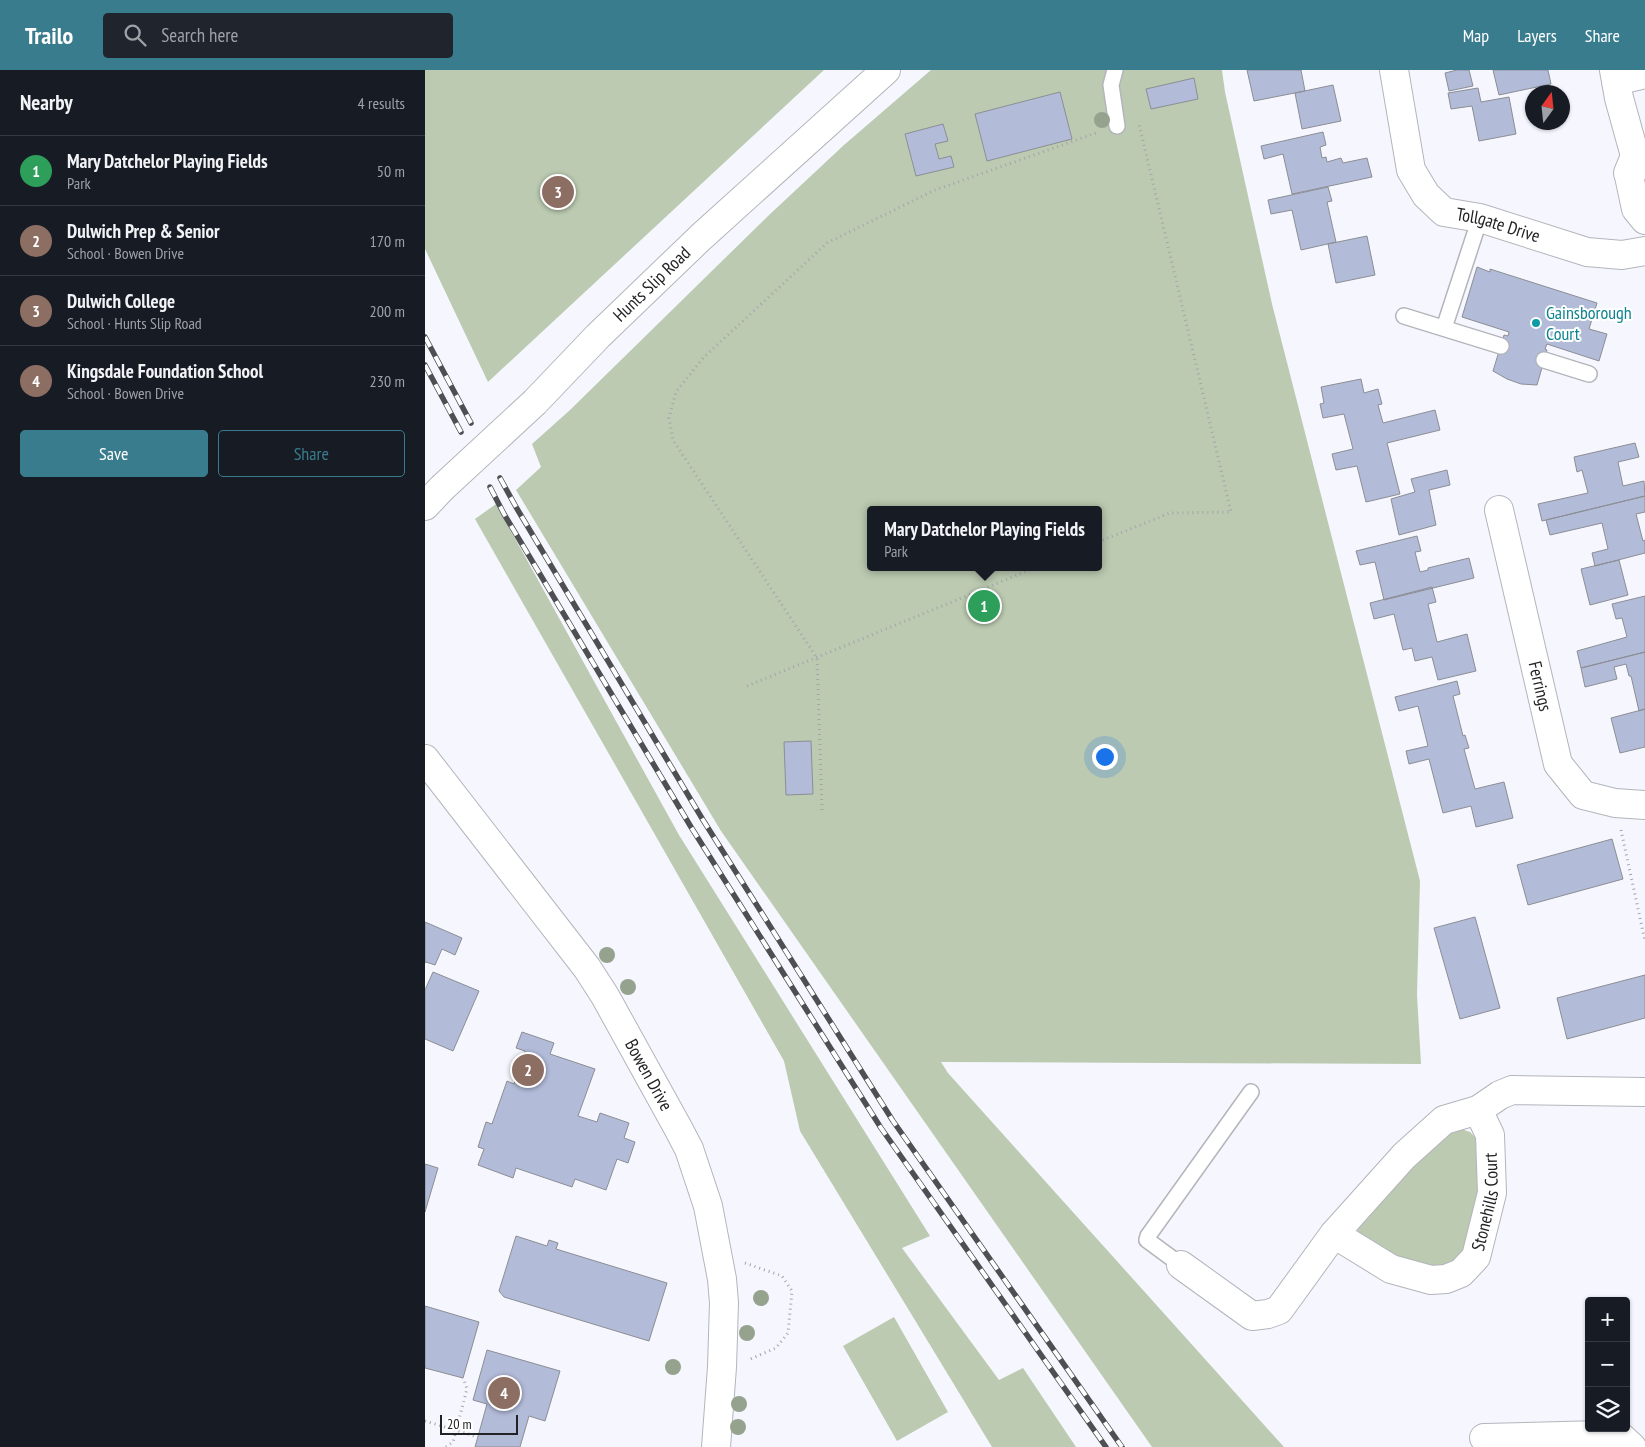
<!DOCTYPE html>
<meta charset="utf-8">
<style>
body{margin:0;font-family:"PT Sans Narrow",sans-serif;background:#20242c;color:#f1f3f6}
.controls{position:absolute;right:15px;bottom:15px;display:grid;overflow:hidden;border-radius:5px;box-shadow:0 1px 4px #0004}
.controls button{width:45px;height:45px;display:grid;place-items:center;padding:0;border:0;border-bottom:1px solid #363941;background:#171b24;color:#f1f3f6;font:25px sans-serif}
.compass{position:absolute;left:1100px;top:15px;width:45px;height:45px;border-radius:50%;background:#171b24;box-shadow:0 1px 4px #0004;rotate:15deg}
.scale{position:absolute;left:15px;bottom:12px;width:78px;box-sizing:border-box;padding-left:5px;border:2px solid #212224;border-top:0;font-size:14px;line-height:18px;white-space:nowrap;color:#212224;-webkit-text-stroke:4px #fff;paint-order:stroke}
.you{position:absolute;left:679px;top:686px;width:18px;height:18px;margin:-12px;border:4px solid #fff;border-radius:50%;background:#1a73e8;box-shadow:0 0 0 8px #1a73e833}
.badge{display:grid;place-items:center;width:32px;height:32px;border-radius:50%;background:#397c8d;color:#fff;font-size:16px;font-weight:700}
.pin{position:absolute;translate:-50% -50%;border:2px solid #fff;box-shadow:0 1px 5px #0006}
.popup{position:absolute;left:442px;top:436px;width:235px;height:65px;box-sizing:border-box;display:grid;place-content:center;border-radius:5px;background:#171b24;filter:drop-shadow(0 1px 4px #0005);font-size:16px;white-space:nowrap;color:#9ea1a6}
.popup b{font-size:19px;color:#f1f3f6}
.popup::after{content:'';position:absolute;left:50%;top:100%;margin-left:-10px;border:10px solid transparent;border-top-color:#171b24}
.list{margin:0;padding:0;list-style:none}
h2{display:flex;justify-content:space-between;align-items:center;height:65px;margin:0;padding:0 20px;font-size:21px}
h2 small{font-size:16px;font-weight:400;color:#9ea1a6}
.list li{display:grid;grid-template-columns:32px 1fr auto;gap:15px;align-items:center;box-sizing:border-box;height:70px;padding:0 20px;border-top:1px solid #363941}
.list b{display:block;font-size:19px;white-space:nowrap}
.list p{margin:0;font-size:16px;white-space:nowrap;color:#9ea1a6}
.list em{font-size:16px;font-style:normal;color:#9ea1a6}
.actions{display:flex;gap:10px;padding:15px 20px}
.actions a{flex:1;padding:11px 0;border:1px solid #397c8d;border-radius:5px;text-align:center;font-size:18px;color:#397c8d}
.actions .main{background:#397c8d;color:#fff}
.icon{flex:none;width:28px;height:28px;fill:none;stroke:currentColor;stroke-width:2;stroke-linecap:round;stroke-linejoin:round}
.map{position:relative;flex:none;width:1220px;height:1377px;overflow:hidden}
header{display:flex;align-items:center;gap:30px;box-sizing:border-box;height:70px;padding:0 25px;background:#397c8d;color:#fff}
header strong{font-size:24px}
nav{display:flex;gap:28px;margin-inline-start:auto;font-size:18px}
.search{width:350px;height:45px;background:#20242c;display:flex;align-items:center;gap:12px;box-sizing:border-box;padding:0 18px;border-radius:5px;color:#9ea1a6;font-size:19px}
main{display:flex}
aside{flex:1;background:#171b24}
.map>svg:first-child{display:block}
</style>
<header>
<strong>Trailo</strong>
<div class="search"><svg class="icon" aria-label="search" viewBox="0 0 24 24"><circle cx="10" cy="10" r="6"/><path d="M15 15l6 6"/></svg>Search here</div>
<nav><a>Map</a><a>Layers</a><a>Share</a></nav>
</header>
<main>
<aside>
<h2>Nearby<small>4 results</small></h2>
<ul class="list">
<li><span class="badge" style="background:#2e9e5b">1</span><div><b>Mary Datchelor Playing Fields</b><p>Park</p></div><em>50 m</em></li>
<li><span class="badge" style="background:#8d6e63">2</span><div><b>Dulwich Prep &amp; Senior</b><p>School · Bowen Drive</p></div><em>170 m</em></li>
<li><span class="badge" style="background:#8d6e63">3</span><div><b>Dulwich College</b><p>School · Hunts Slip Road</p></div><em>200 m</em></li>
<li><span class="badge" style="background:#8d6e63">4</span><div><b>Kingsdale Foundation School</b><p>School · Bowen Drive</p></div><em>230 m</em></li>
</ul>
<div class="actions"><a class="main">Save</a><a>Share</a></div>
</aside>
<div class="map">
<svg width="1220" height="1377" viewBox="0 0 1220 1377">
<rect width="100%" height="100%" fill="#f6f7fe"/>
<path fill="#bbcab1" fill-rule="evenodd" d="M0 0H399L63 312 0 179Z
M506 0H797L800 22 847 234 995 811 992 925 996 994 516 992 523 1003 859 1377H727L296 761 91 420 116 397 107 374 145 340 343 146 419 75ZM445 440H673V497H445Z
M71 434 254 765 505 1166 477 1178 574 1310 598 1298 651 1377H567L375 1061 359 991 50 449Z
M1036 1059 1045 1062 1054 1071 1060 1096 1038 1185 1024 1197H999L975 1192 932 1163 934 1155 978 1099 1023 1061Z
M469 1247 523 1342 472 1371 418 1276Z"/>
<path fill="#b2bbd8" stroke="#8c8e94" d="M822 0H876L880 21 829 31Z
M1032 0H1044L1048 16 1024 21 1020 3Z
M1068 0H1123L1126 14 1074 25Z
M769 8 773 29 726 39 721 19Z
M908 15 916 51 877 59 870 23Z
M1053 18 1056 32 1084 27 1091 64 1054 71 1047 36 1026 39 1023 23Z
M635 22 647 69 562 91 550 44Z
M518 54 523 71 510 74 514 89 526 86 529 97 491 106 480 64Z
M898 62 901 75 895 77 897 88 901 87 902 92 916 88 918 93 942 88 947 107 867 124 858 84 839 89 836 76Z
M903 117 907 131 902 132 911 172 876 180 867 140 846 144 843 130Z
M942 166 950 205 911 213 903 174Z
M1052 197 1065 202V199L1172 233 1164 259 1182 264 1174 291 1122 274 1120 279 1122 280 1112 315 1096 314 1082 309 1068 301 1079 265 1083 266 1084 262 1037 247Z
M936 309 939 323 953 319 957 334 953 335 958 353 1010 340 1015 360 962 373 975 424 941 432 932 396 911 400 907 384 928 379 919 344 898 348 895 334 899 333 896 317Z
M1210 373 1214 387 1193 392 1198 416 1219 411 1220 426 1117 451 1113 434 1163 423 1157 400 1152 402 1149 387Z
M1022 400 1025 415 1004 420 1011 455 974 465 966 429 990 422 986 409Z
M1220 426V442L1211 444 1218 471 1220 470V483L1170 496 1167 483 1183 479 1177 453 1125 465 1121 450Z
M992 466 996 481 990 482 995 502 1003 500V498L1044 488 1049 508 959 530 950 492 935 495 931 481Z
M1194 490 1203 525 1165 535 1156 499Z
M1007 517 1011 532 1003 534 1012 572 1042 564 1051 601 1013 610 1007 587 990 591 987 578 978 580 969 544 949 549 945 533Z
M1220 526V582L1156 598 1152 581 1202 567 1197 548 1191 549 1187 534Z
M1220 582V639L1214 641 1206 606H1204L1201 594 1189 597 1192 609 1160 617 1156 598Z
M1032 611 1035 624 1028 626 1038 666 1040 665 1044 678 1039 679 1050 719 1079 712 1088 748 1051 757 1046 736 1018 743 1004 689 984 694 981 681 1003 676 993 636 974 641 970 627Z
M1220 639V677L1195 683 1186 648Z
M386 671 388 724 361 725 359 672Z
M1187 769 1198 809 1103 835 1092 795Z
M1050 847 1075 938 1035 949 1009 858Z
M0 852 37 868 30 885 17 879 10 895 1 892 0 893Z
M8 902 54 921 28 981 0 969V920Z
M1220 905V948L1142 969 1132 928Z
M97 962 129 973 125 984 170 999 153 1046 172 1052 175 1043 204 1053 199 1068 210 1072 203 1093 192 1089 181 1120 150 1109 147 1117 91 1098 88 1108 53 1095 59 1079 53 1077 61 1052 67 1054 82 1011 89 1014 100 981 91 978Z
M0 1094 13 1098 0 1142Z
M91 1166 122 1176 124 1170 133 1173 131 1179 242 1213 224 1271 79 1227 74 1221Z
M0 1236 54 1252 38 1308 0 1298Z
M62 1280 135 1301 120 1351 104 1346 95 1377H50L62 1334 48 1330Z"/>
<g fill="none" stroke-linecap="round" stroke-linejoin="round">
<defs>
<path id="service" d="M690 0 686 15 692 56
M979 246 1076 276
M1019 258 1055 148
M1119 290 1164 304
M756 1195 722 1170 723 1166 826 1022"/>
<g id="minor">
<path id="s1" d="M969 0 986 100 1001 125 1019 142 1055 148 1162 182 1197 185 1220 181"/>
<path d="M1191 11 1220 4"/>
<path id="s2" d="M1074 440 1133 694 1158 725 1190 733 1220 735"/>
<path id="s3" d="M0 689 162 898 180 926 253 1058 264 1079 283 1136 297 1209 299 1233 297 1297 291 1377"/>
<path id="s4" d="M909 1164 966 1199 1006 1210 1021 1209 1036 1203 1051 1187 1067 1123 1065 1065 1053 1040"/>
<path d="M756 1195 827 1246 843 1244 854 1240 909 1164 979 1086 1019 1050 1053 1040 1075 1025 1087 1020 1220 1022"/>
<path d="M1059 1368 1176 1365 1195 1366 1207 1377"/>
</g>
<g id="tertiary">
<path d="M1189 0 1194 28 1210 86 1220 95"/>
<path d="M1210 86 1203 103 1204 106 1211 139 1220 150"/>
<path id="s5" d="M110 332 173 266 276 167 461 0"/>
<path d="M0 436 17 418"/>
</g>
</defs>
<use href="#service" stroke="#b3b5bb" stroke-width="18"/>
<use href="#minor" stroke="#b3b5bb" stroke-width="30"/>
<use href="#tertiary" stroke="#b3b5bb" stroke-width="30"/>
<path stroke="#a4a5aa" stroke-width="3" stroke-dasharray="1 4" stroke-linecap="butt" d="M673 472 745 443 806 442 714 54
M322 616 612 497
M397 740 392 588 248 370 244 348 251 322 278 288 402 173 510 120 674 62
M1196 760 1220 871
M320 1193 357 1206 367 1221 363 1263 351 1278 323 1290
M0 1351 53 1367
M21 1377 28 1372 42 1319 38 1308"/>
<use href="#service" stroke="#fff" stroke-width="15"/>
<use href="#minor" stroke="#fff" stroke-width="28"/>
<use href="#tertiary" stroke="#fff" stroke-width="28"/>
<defs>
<path id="rail" d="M0 267 46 353
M0 295 36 362
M59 377 63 386
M49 387 53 395
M75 408 91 437 278 750 468 1051 697 1377
M65 417 79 444 266 757 456 1058 681 1377"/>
</defs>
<use href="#rail" stroke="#4e4f52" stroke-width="5.5"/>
<use href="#rail" stroke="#fff" stroke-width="4" stroke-dasharray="11" stroke-linecap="butt"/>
<defs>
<path id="tertiary-bridge" d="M17 418 110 332"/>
</defs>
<use href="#tertiary-bridge" stroke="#b3b5bb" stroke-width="30" stroke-linecap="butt"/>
<use href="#tertiary-bridge" stroke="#fff" stroke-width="28"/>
</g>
<g fill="#95a28d">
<circle cx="677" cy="50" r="8"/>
<circle cx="182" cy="885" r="8"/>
<circle cx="203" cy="917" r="8"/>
<circle cx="336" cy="1228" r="8"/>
<circle cx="322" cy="1263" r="8"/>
<circle cx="248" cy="1297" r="8"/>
<circle cx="314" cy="1334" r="8"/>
<circle cx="313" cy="1357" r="8"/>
</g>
<circle fill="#0f9aa8" stroke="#fff" stroke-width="2" cx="1111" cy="253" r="5"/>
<g text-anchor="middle" stroke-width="4" stroke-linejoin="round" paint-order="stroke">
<g font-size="18" fill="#212224" stroke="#fff">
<text dy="6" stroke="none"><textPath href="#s1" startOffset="211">Tollgate Drive</textPath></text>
<text dy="6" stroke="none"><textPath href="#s5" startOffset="166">Hunts Slip Road</textPath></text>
<text dy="6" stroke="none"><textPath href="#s2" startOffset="181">Ferrings</textPath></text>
<text dy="6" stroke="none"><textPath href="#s3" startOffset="388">Bowen Drive</textPath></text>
<text dy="6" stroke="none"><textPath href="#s4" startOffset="218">Stonehills Court</textPath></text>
</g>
<g font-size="18" fill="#0d838f" stroke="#fff" text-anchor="start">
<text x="1121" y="249">Gainsborough<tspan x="1121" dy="21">Court</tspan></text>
</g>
</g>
</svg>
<div class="controls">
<button>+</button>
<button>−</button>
<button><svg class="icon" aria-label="layers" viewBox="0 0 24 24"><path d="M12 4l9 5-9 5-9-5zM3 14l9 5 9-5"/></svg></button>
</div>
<svg class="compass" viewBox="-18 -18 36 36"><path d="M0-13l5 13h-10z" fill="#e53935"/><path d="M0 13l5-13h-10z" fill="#9ea1a6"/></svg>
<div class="scale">20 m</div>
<div class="you"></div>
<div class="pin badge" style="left:559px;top:536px;background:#2e9e5b">1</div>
<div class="popup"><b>Mary Datchelor Playing Fields</b>Park</div>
<div class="pin badge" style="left:103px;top:1000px;background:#8d6e63">2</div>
<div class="pin badge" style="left:133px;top:122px;background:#8d6e63">3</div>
<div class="pin badge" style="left:79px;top:1323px;background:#8d6e63">4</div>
</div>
</main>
